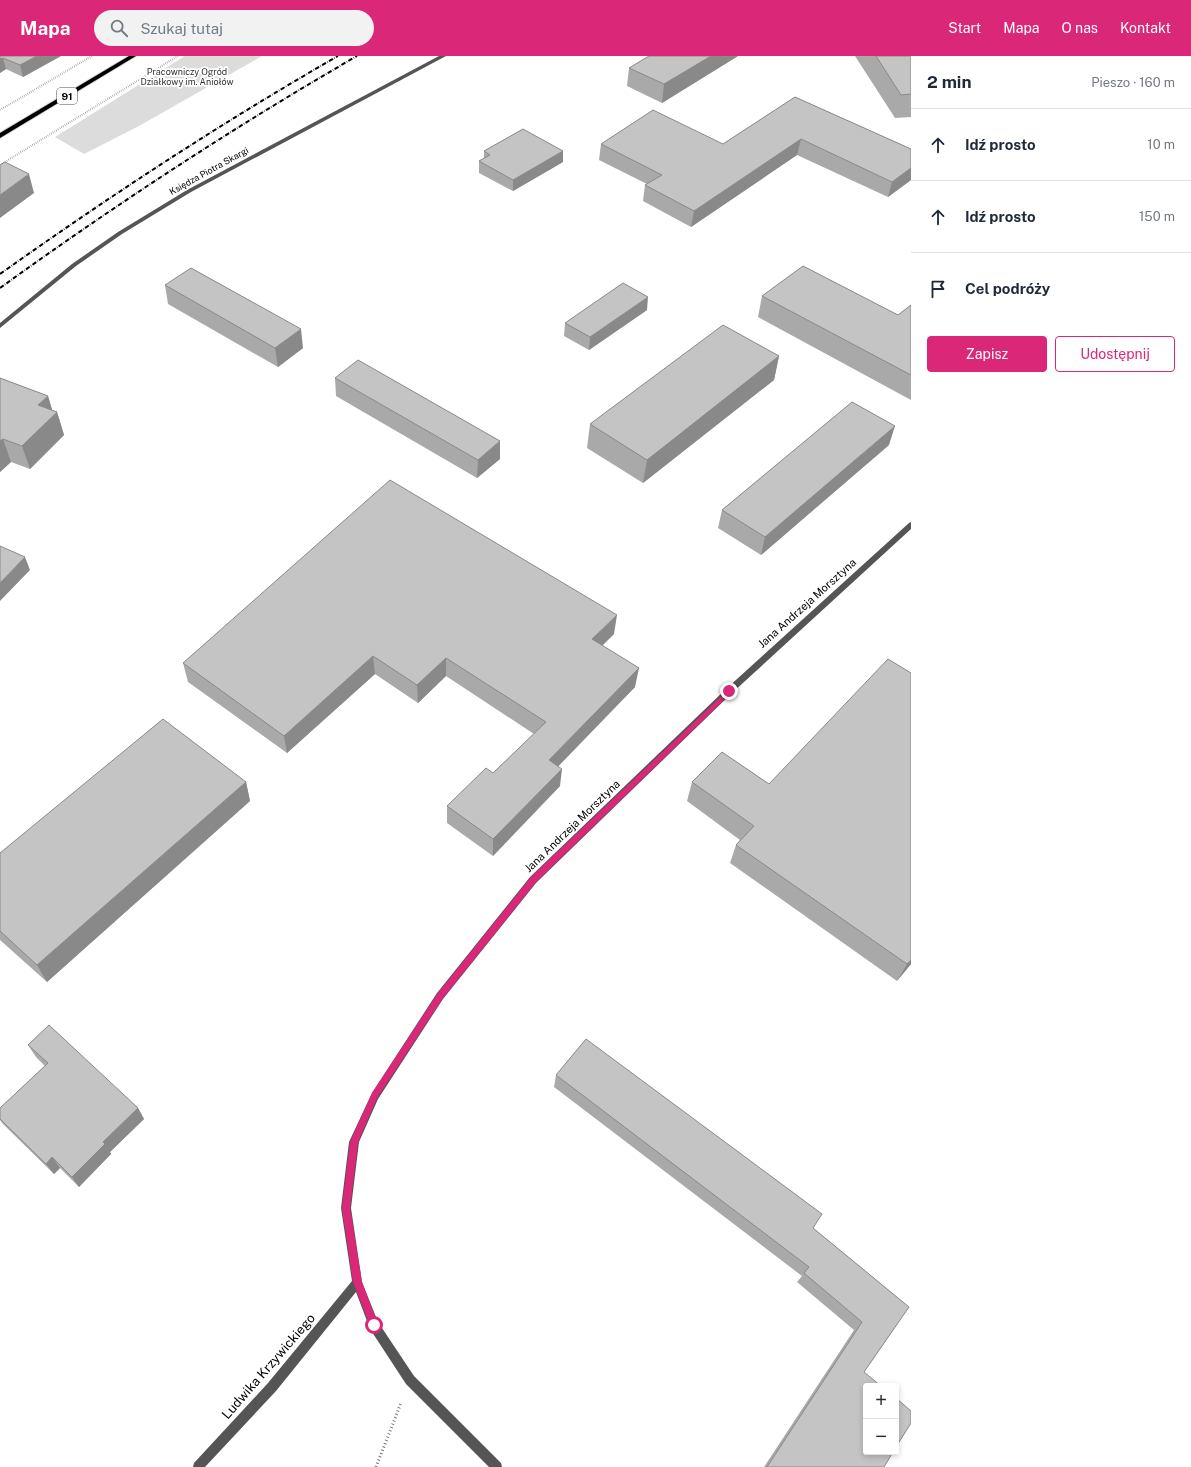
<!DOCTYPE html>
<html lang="pl">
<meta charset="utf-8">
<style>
body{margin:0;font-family:"Public Sans",sans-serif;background:#f2f2f3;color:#1f2937}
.controls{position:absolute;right:12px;bottom:12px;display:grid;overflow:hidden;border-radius:4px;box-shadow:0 2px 6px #0003}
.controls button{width:36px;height:36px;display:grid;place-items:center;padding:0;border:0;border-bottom:1px solid #e0e1e3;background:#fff;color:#1f2937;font:20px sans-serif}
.stop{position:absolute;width:12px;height:12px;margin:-9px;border:3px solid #db2777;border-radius:50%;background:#fff}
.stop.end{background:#db2777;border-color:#fff;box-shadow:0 1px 4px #0008}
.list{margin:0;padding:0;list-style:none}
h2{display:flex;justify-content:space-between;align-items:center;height:52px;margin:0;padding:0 16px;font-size:17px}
h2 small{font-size:13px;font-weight:400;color:#747a83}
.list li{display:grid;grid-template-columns:26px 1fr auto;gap:12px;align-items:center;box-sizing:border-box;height:72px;padding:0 16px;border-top:1px solid #e0e1e3}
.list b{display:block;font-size:15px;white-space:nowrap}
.list em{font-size:13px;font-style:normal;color:#747a83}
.actions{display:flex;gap:8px;padding:12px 16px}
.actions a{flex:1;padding:9px 0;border:1px solid #db2777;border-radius:4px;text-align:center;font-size:14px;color:#db2777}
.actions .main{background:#db2777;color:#fff}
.icon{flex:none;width:22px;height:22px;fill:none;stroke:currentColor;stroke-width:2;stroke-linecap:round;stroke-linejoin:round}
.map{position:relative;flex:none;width:911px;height:1411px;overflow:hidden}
header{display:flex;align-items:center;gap:24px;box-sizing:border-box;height:56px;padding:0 20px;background:#db2777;color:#fff}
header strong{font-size:19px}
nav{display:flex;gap:22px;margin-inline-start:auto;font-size:14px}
.search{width:280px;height:36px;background:#f2f2f3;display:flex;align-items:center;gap:10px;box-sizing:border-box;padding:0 14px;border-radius:22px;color:#747a83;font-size:15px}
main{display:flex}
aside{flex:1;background:#fff}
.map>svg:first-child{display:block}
</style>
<header>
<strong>Mapa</strong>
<div class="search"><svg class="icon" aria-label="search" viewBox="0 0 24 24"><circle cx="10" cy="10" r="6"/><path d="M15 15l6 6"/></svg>Szukaj tutaj</div>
<nav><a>Start</a><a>Mapa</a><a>O nas</a><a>Kontakt</a></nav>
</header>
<main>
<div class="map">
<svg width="911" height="1411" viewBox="0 0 911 1411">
<rect width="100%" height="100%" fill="#fff"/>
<path fill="#dcdcdc" d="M185 0H262L139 70 84 98 55 81Z"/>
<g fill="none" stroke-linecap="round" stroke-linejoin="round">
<defs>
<path id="primary" d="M129 0H136L0 82V77Z"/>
</defs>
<use href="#primary" stroke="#dbdbdb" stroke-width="2"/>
<path stroke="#777" stroke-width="2" stroke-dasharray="0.5 1.5" stroke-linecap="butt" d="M0 54 92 0
M0 109 178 0"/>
<path stroke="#777" stroke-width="3" stroke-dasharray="1 2.5" stroke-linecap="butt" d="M376 1411 401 1347"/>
<path fill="#555" fill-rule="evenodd" d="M439 0H446L191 136 122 178 76 210 0 272V267L72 208 118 176 187 134Z
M911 466V473L732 637 536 827 443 943 378 1043 359 1086 351 1152 362 1226 378 1266 414 1320 501 1407 502 1411H489L406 1328 370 1273 356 1236 276 1335 205 1411H193L194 1407 268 1327 352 1225 341 1152 349 1086 372 1037 437 937 530 821 726 633 909 467Z"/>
<use href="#primary" fill="#000" fill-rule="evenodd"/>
<path stroke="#000" stroke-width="2" stroke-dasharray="4.5 1.5 0.5 1.5" stroke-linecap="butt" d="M0 218C110 140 221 67 338 0
M0 232C115 149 234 71 357 0"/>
</g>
<path fill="#a9a9a9" d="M0 0H61L23 21 6 13 0 17Z
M649 0H738L662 47 627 30 629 12Z
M855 0H911V61L895 62Z
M795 41 911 93V124L888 141 797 99 691 171 643 145 645 129 647 128 599 104 601 88H723Z
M484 95H563V106L513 135 479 117V105L484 103Z
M165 229 303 292 278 311 168 248Z
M762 240 898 259 911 249V344L758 261Z
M647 254 589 294 564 280 565 267Z
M779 300 774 324 643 427 587 392 590 368Z
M0 322 48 340 52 354 57 356 64 379 30 413 11 406 0 416Z
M335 322 500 385V403L477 422 336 340Z
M889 389 761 499 718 472 722 454Z
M614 578 602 590 635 631 558 710 560 730 493 800 447 767V750L493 717 534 678 446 620 418 647 375 618 287 697 188 626 183 607Z
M911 617V908L897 925 730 807 736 789 740 784 687 745 692 726 769 728Z
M246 726 250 745 47 926 0 884V797Z
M28 989 138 1052 144 1063 110 1096 111 1098 79 1131 60 1112 54 1118 3 1068 0 1064V1052L45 1010 36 1001Z
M556 1019 813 1172 909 1251 864 1316 884 1411H764L854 1274 797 1226 802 1220 554 1031Z"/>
<path fill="#898989" d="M37 0H61L23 21 20 9Z
M711 0H738L662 47 664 28Z
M3 2 6 13 0 17V3Z
M801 83 797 99 691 171 694 155Z
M563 95V106L513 135V124Z
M911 112V124L888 141 892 126Z
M29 118 34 137 0 162V139Z
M648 241 647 254 589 294 590 281Z
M301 273 303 292 278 311 275 292Z
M779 300 774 324 643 427 647 404Z
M48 340 54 360 57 356 64 379 30 413 22 390 38 349Z
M895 370 889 389 761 499 765 481Z
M3 383 11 406 0 416V385Z
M500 385V403L477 422 478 404Z
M25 501 30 514 0 545V527Z
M617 559 614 578 589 602 592 583Z
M373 600 375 618 287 697 284 680Z
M446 602V620L418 647 417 629Z
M639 612 635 631 547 722 549 704Z
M562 713 560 730 493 800V783Z
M246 726 250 745 47 926 37 909Z
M911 904V908L897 925 907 908Z
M138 1052 144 1063 110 1096 111 1098 79 1131 72 1121 103 1086Z
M52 1101 60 1112 54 1118 46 1108Z"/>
<path fill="#c4c4c4" stroke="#898989" d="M0 0H37L20 9 3 2 0 3Z
M649 0H711L664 28 629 12Z
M876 0H911V38L901 39Z
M795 41 911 93V112L892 126 801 83 694 155 645 129 662 119 601 88 653 54 723 88Z
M523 73 563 95 513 124 479 105 490 99 484 95Z
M5 106 29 118 0 139V109Z
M803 210 898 259 911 249V319L762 240Z
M191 212 301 273 275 292 165 229Z
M623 227 648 241 590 281 565 267Z
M723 269 779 300 647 404 590 368Z
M358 304 500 385 478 404 335 322Z
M0 322 48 340 38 349 57 356 22 390 3 383 0 385Z
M852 346 895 370 765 481 722 454Z
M390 424 617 559 592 583 639 612 549 704 562 713 493 783 447 750 486 712 493 717 546 666 446 602 417 629 373 600 284 680 183 607Z
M0 490 25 501 0 527Z
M888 603 911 617V904L907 908 736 789 754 770 692 726 722 696 769 728Z
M163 663 246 726 37 909 0 875V797Z
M49 969 138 1052 103 1086 105 1088 72 1121 52 1101 46 1108 0 1063V1052L48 1007 28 989Z
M586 983 822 1158 813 1172 909 1251 864 1316 881 1330H866V1396H893L884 1411H767L862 1266 804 1217 809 1211 556 1019Z
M896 1342 911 1355V1367L896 1391Z"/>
<path fill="#db2777" d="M729 633 731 634V637L536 826 443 942 377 1042 358 1086 350 1152 362 1226 378 1269 377 1272 374 1273 371 1272 353 1226 342 1152 350 1086 372 1037 438 937 531 821Z"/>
<g text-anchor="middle" stroke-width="3.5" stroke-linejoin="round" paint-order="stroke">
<g font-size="9" fill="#333" stroke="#fff">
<text x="187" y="19">Pracowniczy Ogród<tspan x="187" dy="10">Działkowy im. Aniołów</tspan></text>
</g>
<g font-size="9" fill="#000" stroke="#fff">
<text transform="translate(209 115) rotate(-29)" y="3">Księdza Piotra Skargi</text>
</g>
<rect fill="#fff" stroke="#4c4c4c" stroke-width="1" x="57" y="32" width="20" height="16" rx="3"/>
<g font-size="10" font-weight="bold" fill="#000">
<text x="67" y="44">91</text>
</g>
<g font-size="11" fill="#000" stroke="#fff">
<text transform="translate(807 547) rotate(-42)" y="4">Jana Andrzeja Morsztyna</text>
<text transform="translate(572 770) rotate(-44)" y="4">Jana Andrzeja Morsztyna</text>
</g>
<g font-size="13" fill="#000" stroke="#fff">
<text transform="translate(268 1310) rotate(-49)" y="5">Ludwika Krzywickiego</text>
</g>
</g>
</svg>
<div class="controls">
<button>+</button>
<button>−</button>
</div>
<div class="stop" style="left:374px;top:1269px"></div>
<div class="stop end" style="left:729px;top:635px"></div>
</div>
<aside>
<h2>2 min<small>Pieszo · 160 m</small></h2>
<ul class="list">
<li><svg class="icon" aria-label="ahead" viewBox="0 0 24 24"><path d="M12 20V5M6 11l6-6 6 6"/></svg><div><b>Idź prosto</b></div><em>10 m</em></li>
<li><svg class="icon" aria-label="ahead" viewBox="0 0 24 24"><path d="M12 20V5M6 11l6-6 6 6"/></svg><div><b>Idź prosto</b></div><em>150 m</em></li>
<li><svg class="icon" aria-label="arrive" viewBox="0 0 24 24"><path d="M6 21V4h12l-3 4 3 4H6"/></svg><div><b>Cel podróży</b></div></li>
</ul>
<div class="actions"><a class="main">Zapisz</a><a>Udostępnij</a></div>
</aside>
</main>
